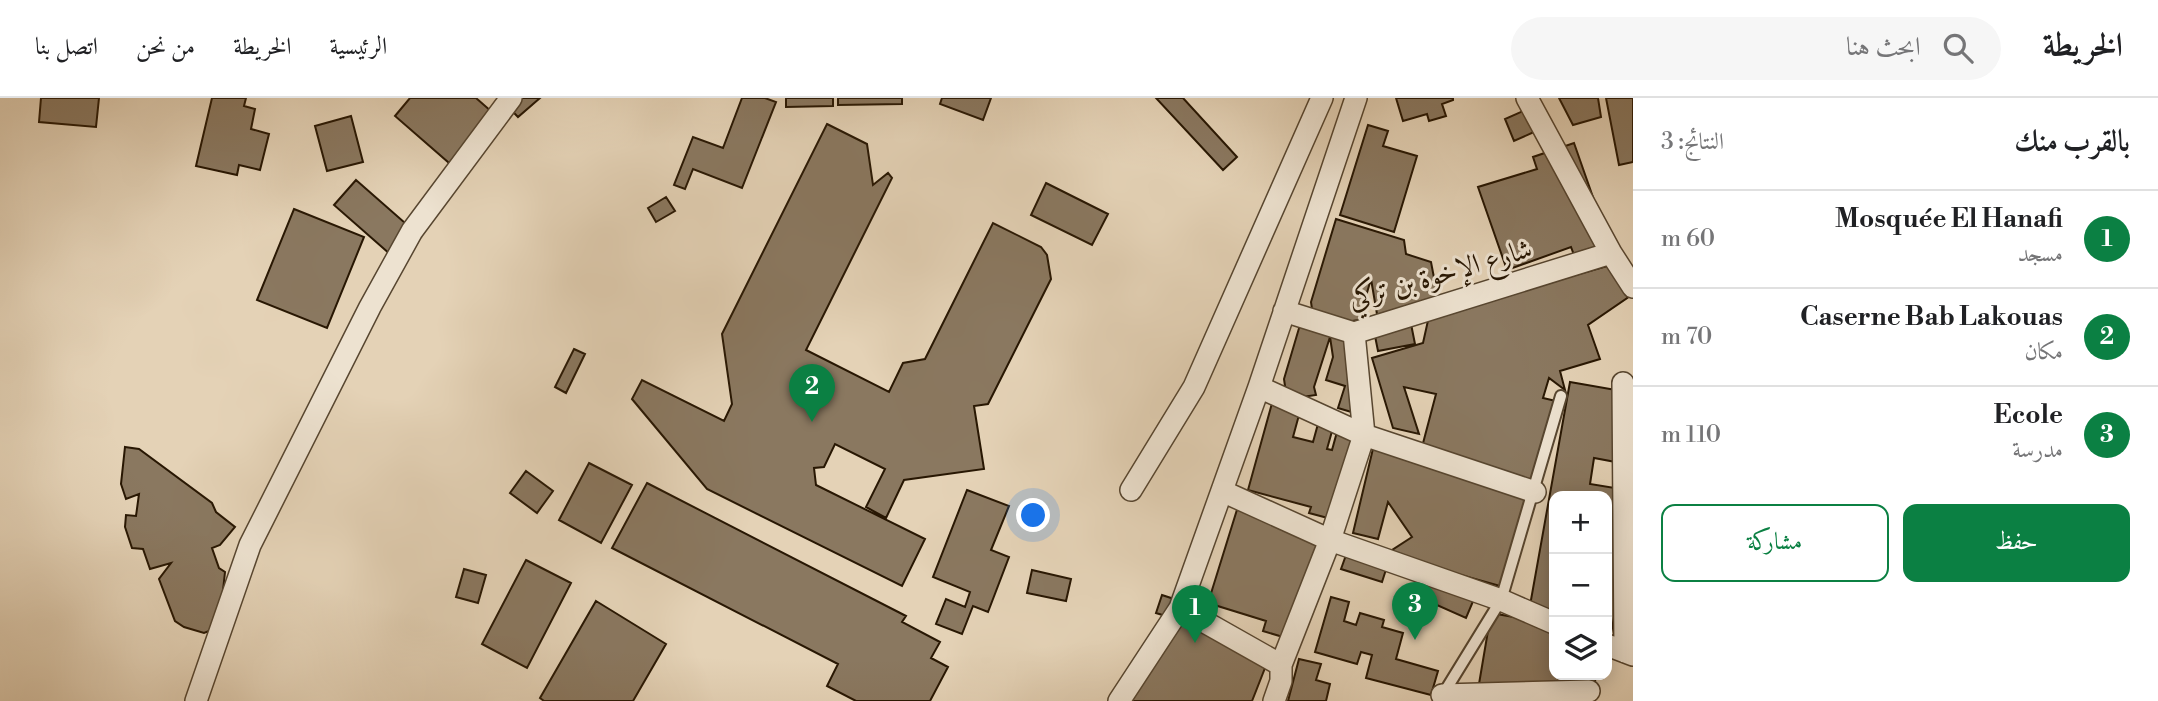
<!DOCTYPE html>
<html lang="ar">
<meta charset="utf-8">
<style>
body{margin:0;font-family:"Libre Bodoni",Amiri,serif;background:#f6f6f6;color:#202124;direction:rtl}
.controls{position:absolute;right:21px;bottom:21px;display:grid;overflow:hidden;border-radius:14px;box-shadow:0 4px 18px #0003}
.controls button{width:63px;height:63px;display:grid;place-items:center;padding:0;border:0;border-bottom:2px solid #e0e0e0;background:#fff;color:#202124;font:35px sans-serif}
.you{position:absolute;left:1034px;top:418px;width:24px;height:24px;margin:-18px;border:5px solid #fff;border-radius:50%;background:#1a73e8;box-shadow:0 0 0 10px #1a73e833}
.badge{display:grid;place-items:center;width:46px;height:46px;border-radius:50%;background:#0b8043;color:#fff;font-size:23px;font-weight:700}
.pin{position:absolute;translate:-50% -58px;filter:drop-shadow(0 2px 4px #0008)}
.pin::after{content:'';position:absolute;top:37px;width:24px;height:21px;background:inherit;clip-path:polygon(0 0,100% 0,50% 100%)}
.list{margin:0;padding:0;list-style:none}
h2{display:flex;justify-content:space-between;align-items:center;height:91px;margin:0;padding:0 28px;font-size:30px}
h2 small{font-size:23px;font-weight:400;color:#757577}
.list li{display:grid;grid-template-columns:46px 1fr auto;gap:21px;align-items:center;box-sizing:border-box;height:98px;padding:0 28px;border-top:2px solid #e0e0e0}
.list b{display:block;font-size:26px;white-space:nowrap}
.list p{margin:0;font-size:23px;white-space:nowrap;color:#757577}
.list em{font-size:23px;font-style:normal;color:#757577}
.actions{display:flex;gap:14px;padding:21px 28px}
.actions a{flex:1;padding:16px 0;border:2px solid #0b8043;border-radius:14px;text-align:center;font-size:24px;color:#0b8043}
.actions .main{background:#0b8043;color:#fff}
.icon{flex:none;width:38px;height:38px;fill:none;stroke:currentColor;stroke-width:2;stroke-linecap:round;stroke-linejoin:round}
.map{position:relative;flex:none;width:1633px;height:603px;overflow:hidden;direction:ltr}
header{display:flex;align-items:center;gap:42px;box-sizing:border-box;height:98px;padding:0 35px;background:#fff;border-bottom:2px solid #e0e0e0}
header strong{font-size:33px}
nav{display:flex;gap:38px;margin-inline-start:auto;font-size:24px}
.search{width:490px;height:63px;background:#f6f6f6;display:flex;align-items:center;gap:18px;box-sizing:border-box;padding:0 24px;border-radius:38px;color:#757577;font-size:26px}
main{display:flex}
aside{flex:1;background:#fff}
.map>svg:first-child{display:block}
</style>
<header>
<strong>الخريطة</strong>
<div class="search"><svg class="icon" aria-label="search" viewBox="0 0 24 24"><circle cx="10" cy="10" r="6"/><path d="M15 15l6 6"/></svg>ابحث هنا</div>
<nav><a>الرئيسية</a><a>الخريطة</a><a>من نحن</a><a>اتصل بنا</a></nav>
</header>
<main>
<aside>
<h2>بالقرب منك<small>النتائج: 3</small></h2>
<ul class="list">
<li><span class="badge">1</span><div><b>Mosquée El Hanafi</b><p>مسجد</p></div><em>60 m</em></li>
<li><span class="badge">2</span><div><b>Caserne Bab Lakouas</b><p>مكان</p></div><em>70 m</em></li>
<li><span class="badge">3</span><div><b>Ecole</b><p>مدرسة</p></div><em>110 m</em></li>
</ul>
<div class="actions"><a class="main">حفظ</a><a>مشاركة</a></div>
</aside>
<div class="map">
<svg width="1633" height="603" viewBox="0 0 1633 603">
<rect width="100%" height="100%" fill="#e4d2b6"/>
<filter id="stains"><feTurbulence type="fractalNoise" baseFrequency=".00286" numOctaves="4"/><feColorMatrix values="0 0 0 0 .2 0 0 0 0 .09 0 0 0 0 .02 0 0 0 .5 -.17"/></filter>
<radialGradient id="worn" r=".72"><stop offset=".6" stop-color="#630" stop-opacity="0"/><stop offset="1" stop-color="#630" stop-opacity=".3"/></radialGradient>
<path fill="#8a7860" stroke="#281703" stroke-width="2" d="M41 0H99L96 29 39 24Z
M212 0H246L244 8 255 11 251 31 269 36 260 72 239 67 237 77 196 68Z
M410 0H476L500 21 456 71 395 18Z
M500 0H540L518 19Z
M742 0H765L776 4 742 90 693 71 685 91 674 87 693 39 723 50Z
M786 0H833V8L786 9Z
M838 0H902V6L838 7Z
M942 0H991L983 22 940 6Z
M1156 0H1183L1237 59 1223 72Z
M1396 0H1453V2L1442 6 1446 18 1429 23 1427 16 1403 23Z
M1559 0H1598L1601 19 1573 27Z
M1606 0H1633V64L1619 67Z
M1539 6 1534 34 1514 43 1505 21Z
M351 18 363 64 327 73 315 28Z
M827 26 867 46 873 87 888 75 892 80 806 252 889 294 903 265 925 261 993 125 1041 149 1047 157 1051 181 988 306 974 308 984 371 904 382 886 420 866 409 885 371 835 346 824 369 814 370 816 387 925 441 902 488 707 391 632 301 642 282 724 323 732 306 722 236Z
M1368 27 1388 33 1383 48 1417 58 1394 134 1340 117Z
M1574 45 1609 145 1574 157 1571 149 1507 172 1478 89 1537 71 1533 59Z
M356 82 421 139 399 164 334 107Z
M1046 85 1108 116 1092 147 1031 117Z
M666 99 675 113 656 124 648 110Z
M294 111 364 139 327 230 257 202Z
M1336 121 1404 142 1406 156 1431 164 1440 211 1378 222 1371 181 1359 222 1332 226 1365 255 1368 319 1338 310 1345 288 1326 282 1333 259 1330 239 1314 289 1316 297 1302 299 1286 295 1284 281 1302 220 1313 218 1311 204Z
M1625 163 1633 196 1588 227 1600 261 1560 273 1565 292 1549 280 1543 300 1556 303 1500 488 1386 456 1412 439 1388 404 1378 441 1353 435 1376 338 1422 349 1436 296 1404 289 1419 336 1393 330 1372 260 1423 245 1429 218Z
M1411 226 1415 246 1378 253 1374 233Z
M574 251 585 256 566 295 555 289Z
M1570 284 1633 295 1621 365 1594 360 1590 386 1633 393V416L1611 536 1607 535V398H1554V577H1596L1592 603H1574L1479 586 1491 515 1547 525 1529 513Z
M1274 298 1302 306 1293 339 1313 344 1321 315 1336 319 1327 351 1332 352 1340 323 1365 329 1339 423 1309 415 1311 409 1248 392Z
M125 349 139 351 212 405 216 414 235 429 220 447 212 450 219 470 225 474 219 529 204 535 184 529 175 523 159 481 171 465 150 471 143 451 132 450 125 429 126 417 136 418 139 396 126 401 121 386Z
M589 365 632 387 601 445 559 422Z
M526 373 553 393 537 415 510 395Z
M647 385 906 518 902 524 940 544 931 560 948 569 930 603H856L827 588 838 566 612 450Z
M967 392 1009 408 991 452 1009 459 988 514 973 508 962 536 936 526 946 501 965 509 970 494 933 479Z
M1240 402 1327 429 1293 542 1263 533 1266 523 1208 505Z
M1350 446 1390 459 1382 484 1341 471Z
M526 462 571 485 527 570 482 546Z
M464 471 486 477 478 505 456 499Z
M1032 472 1071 481 1066 503 1027 495Z
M1429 481 1474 501 1466 520 1421 500Z
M1162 497 1174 501 1169 519 1156 515Z
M1331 499 1349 504 1344 523 1356 527 1360 515 1384 522 1382 529 1403 535 1396 561 1438 573 1431 597 1366 580 1372 557 1361 554 1357 566 1315 554Z
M596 503 666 546 633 603H544L540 600Z
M1182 521 1265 570 1252 603H1128Z
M1299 561 1321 566 1316 582 1330 586 1326 603H1288Z"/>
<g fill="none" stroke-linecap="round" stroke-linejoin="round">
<defs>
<path id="lane" d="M1442 598 1501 502 1561 298"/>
<path id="street" d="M1527 0 1611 155 1633 189
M1284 213 1354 235 1611 155
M1623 285 1625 554
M1259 289 1364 337 1535 394
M1131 392 1194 289 1322 0
M1222 393 1330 442 1501 502 1554 525
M1180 510 1281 567
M1607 547 1633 557
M1442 597 1589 593
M196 603 250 447 370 209 412 133 511 0
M1119 603 1180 510 1259 289 1356 0
M1274 603 1281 583V567L1330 442 1364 337 1354 235"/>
</defs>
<use href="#lane" stroke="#574630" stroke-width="14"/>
<use href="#street" stroke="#574630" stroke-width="24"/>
<use href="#lane" stroke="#ede2d0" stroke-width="10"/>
<use href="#street" stroke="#ede2d0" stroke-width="21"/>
</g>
<g text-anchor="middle" stroke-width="6" stroke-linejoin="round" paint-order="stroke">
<g font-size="28" fill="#281703" stroke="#ede2d0">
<text transform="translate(1440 175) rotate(-16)" y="10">شارع الإخوة بن تركي</text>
</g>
</g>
<rect width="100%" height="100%" filter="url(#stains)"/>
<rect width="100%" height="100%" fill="url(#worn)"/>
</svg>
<div class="controls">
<button>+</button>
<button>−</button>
<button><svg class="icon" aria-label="layers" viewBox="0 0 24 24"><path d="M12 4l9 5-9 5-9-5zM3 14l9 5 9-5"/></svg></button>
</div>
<div class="you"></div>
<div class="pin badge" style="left:1195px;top:545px">1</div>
<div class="pin badge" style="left:812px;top:324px">2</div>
<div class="pin badge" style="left:1415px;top:542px">3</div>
</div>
</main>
